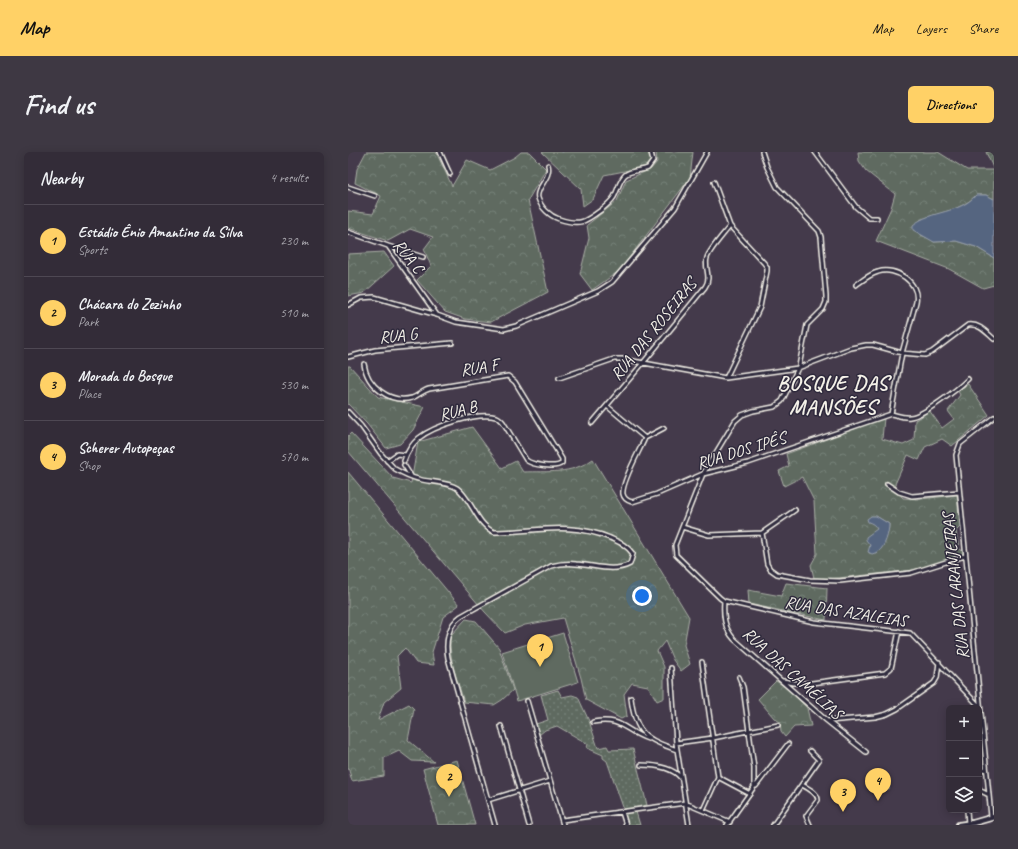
<!DOCTYPE html>
<meta charset="utf-8">
<style>
body{margin:0;font-family:Caveat,sans-serif;background:#3e3843;color:#f1f3f6}
.controls{position:absolute;right:12px;bottom:12px;display:grid;overflow:hidden;border-radius:6px;box-shadow:0 2px 10px #0003}
.controls button{width:36px;height:36px;display:grid;place-items:center;padding:0;border:0;border-bottom:1px solid #4e4853;background:#332c38;color:#f1f3f6;font:20px sans-serif}
.you{position:absolute;left:294px;top:444px;width:14px;height:14px;margin:-10px;border:3px solid #fff;border-radius:50%;background:#1a73e8;box-shadow:0 0 0 6px #1a73e833}
.badge{display:grid;place-items:center;width:26px;height:26px;border-radius:50%;background:#ffd166;color:#111;font-size:13px;font-weight:700}
.pin{position:absolute;translate:-50% -33px;filter:drop-shadow(0 1px 2px #0008)}
.pin::after{content:'';position:absolute;top:21px;width:14px;height:12px;background:inherit;clip-path:polygon(0 0,100% 0,50% 100%)}
.list{margin:0;padding:0;list-style:none}
h2{display:flex;justify-content:space-between;align-items:center;height:52px;margin:0;padding:0 16px;font-size:17px}
h2 small{font-size:13px;font-weight:400;color:#a9a7ae}
.list li{display:grid;grid-template-columns:26px 1fr auto;gap:12px;align-items:center;box-sizing:border-box;height:72px;padding:0 16px;border-top:1px solid #4e4853}
.list b{display:block;font-size:15px;white-space:nowrap}
.list p{margin:0;font-size:13px;white-space:nowrap;color:#a9a7ae}
.list em{font-size:13px;font-style:normal;color:#a9a7ae}
.icon{flex:none;width:22px;height:22px;fill:none;stroke:currentColor;stroke-width:2;stroke-linecap:round;stroke-linejoin:round}
.map{position:relative;flex:none;width:646px;height:673px;overflow:hidden;border-radius:6px}
header{display:flex;align-items:center;gap:24px;box-sizing:border-box;height:56px;padding:0 20px;background:#ffd166;color:#111}
header strong{font-size:19px}
nav{display:flex;gap:22px;margin-inline-start:auto;font-size:14px}
.intro{display:flex;align-items:center;justify-content:space-between;box-sizing:border-box;height:96px;padding:0 24px}
h1{margin:0;font-size:28px}
.button{padding:10px 18px;border-radius:6px;background:#ffd166;color:#111;font-size:14px;font-weight:700}
main{display:flex;gap:24px;padding:0 24px}
aside{flex:1;background:#332c38;border-radius:6px;box-shadow:0 2px 10px #0003}
.map>svg:first-child{display:block}
</style>
<header>
<strong>Map</strong>
<nav><a>Map</a><a>Layers</a><a>Share</a></nav>
</header>
<div class="intro"><h1>Find us</h1><a class="button">Directions</a></div>
<main>
<aside>
<h2>Nearby<small>4 results</small></h2>
<ul class="list">
<li><span class="badge">1</span><div><b>Estádio Ênio Amantino da Silva</b><p>Sports</p></div><em>230 m</em></li>
<li><span class="badge">2</span><div><b>Chácara do Zezinho</b><p>Park</p></div><em>510 m</em></li>
<li><span class="badge">3</span><div><b>Morada do Bosque</b><p>Place</p></div><em>530 m</em></li>
<li><span class="badge">4</span><div><b>Scherer Autopeças</b><p>Shop</p></div><em>570 m</em></li>
</ul>
</aside>
<div class="map">
<svg width="646" height="673" viewBox="0 0 646 673">
<defs>
<pattern id="grass-dots" width="8" height="8" patternUnits="userSpaceOnUse"><rect width="8" height="8" fill="#5e6b61"/><path d="M2 2h.1M6 6h.1" fill="none" stroke="#768178" stroke-width="1.8" stroke-linecap="round"/></pattern>
<pattern id="forest-crowns" width="20" height="18" patternUnits="userSpaceOnUse"><rect width="20" height="18" fill="#5e6b61"/><path d="M2 6a3 3 0 1 1 6 0M12 15a3 3 0 1 1 6 0" fill="none" stroke="#768178"/></pattern>
</defs>
<rect width="100%" height="100%" fill="#443a4b"/>
<filter id="ink" filterUnits="userSpaceOnUse"><feTurbulence type="fractalNoise" baseFrequency=".025" numOctaves="2"/><feDisplacementMap in="SourceGraphic" scale="8" xChannelSelector="R" yChannelSelector="G"/><feConvolveMatrix kernelMatrix="1 2 1 2 8 2 1 2 1" color-interpolation-filters="sRGB"/></filter>
<g filter="url(#ink)">
<path fill="url(#grass-dots)" stroke="#a9aea4" d="M210 538 214 545 224 543 230 545 241 569 250 596 259 594 261 598 285 597 299 653 276 658 259 609 255 606V603L239 596 240 592 209 574 197 578 191 583 188 572 200 568 193 543Z
M288 660 292 673H280L276 661Z"/>
<path fill="url(#forest-crowns)" stroke="#a9aea4" fill-rule="evenodd" d="M18 0H88L104 34 119 8 142 18 167 5 173 0H181L198 17 180 48 200 140 143 170 117 167 97 160 69 128 83 114 76 97 85 85 62 77 40 89 0 76V59L25 62 33 44 7 31 9 17Z
M194 0H300L303 8 297 15 256 23 245 47 235 54 233 37Z
M308 0H345L342 26 271 119 244 138 232 122 241 86 239 73 269 49 278 28 303 17 309 10Z
M510 0H590L619 18H646V47L638 43H628C614 59 590 60 572 68L573 83 582 87 586 90 608 89 628 95 646 106V133L635 136 601 117 528 89 543 56 547 42 518 19 511 9Z
M638 0H646V18Z
M36 100 46 114 16 141 0 144V102Z
M0 214H2L30 245 77 255 65 278 52 292 38 296 19 272 0 252Z
M620 232 641 263 604 294 594 287 577 295 571 308 560 303 547 332 551 341 555 346 572 347 609 343 612 375 608 379 611 397 615 399 616 403 567 418 480 427 466 426 463 413 469 402 466 349 454 325 436 334 431 319 441 314 438 302 536 266 534 287 555 293 566 288 567 268 573 265 581 258 594 276 606 267 600 259 612 243 610 239ZM528 364 541 372C541 383 536 391 530 400L521 401 522 393 529 377 528 375 524 371Z
M124 275 154 316 168 309 175 320C201 319 222 323 245 307L341 465 336 493 342 512 333 519 325 508 317 489 309 499 316 515V546L309 549 300 534 284 531 276 542 279 564 273 567 238 548 233 526 215 466 177 473 157 481 137 460 0 299V284L3 281 45 326 63 331 70 290Z
M0 320 111 453 95 465 84 500 86 513 68 511 57 496 49 504 53 536 36 550 30 568 61 552 66 557 60 588 86 610 64 609 51 599 36 606V624L4 629 0 615Z
M438 431 479 436 478 468 401 452 400 438 433 444Z
M118 467 128 469 151 496 165 538 154 548 146 553 116 550C109 527 101 509 102 484Z
M428 529 438 535 459 556 463 574 446 575 437 585 433 580 432 570 426 566 410 547Z
M109 608 127 673H90L75 617Z"/>
<path fill="#5e6b61" stroke="#a9aea4" d="M215 481 230 530 169 549 154 500Z
M520 627 542 628 541 637 519 635Z"/>
<path fill="#556580" stroke="#959daa" d="M628 43H638L646 47V106L628 95 608 89 586 90 565 78V73C583 58 612 62 628 43Z
M523 364H528L541 372C541 381 537 395 530 400 528 401 526 401 524 402L520 400 522 393 518 388V385L529 377C527 373 524 371 520 370L519 367Z"/>
<g fill="none" stroke-linecap="round" stroke-linejoin="round">
<path stroke="#959daa" stroke-width="1" d="M214 0H215"/>
<defs>
<path id="street" d="M92 0 102 22
M414 0 419 15 429 35 471 79 473 85 478 144V150L475 157 459 173 451 214 434 249 426 255 405 259 394 263 387 269 355 322 327 393 328 403 372 446 376 449 466 470 562 481 632 555
M467 0 508 55 521 66H529
M200 13C204 26 187 36 190 46 193 56 202 64 211 67 232 74 237 70 253 58 258 54 263 50 266 45 270 38 271 29 277 23 283 18 293 19 300 16L305 9 303 0
M366 30 382 74 416 111 419 115V119L412 155 378 226
M0 35 27 44
M0 80 40 94 89 163
M40 94 75 105
M508 133C515 128 522 122 530 120 548 114 572 131 568 150L554 201 543 262
M0 153 13 146 26 145 89 163 108 170 156 177 168 174 250 139 264 130 327 56 359 0
M0 205 27 198 104 191
M16 212C19 234 42 252 64 246 70 244 74 239 81 237L160 224 167 230 214 307V311C208 317 184 313 178 308L155 270C153 268 151 265 148 265 129 260 86 274 71 286 63 293 59 300 56 309
M211 226 266 207H274L378 226 450 216 503 196 518 193H525L554 201 577 203 584 200 620 173C631 171 639 181 646 187
M259 254 297 286C292 298 273 331 275 342 276 347 280 349 284 350L309 342 355 322 400 311 543 262C549 263 555 266 562 265 575 264 610 237 620 227
M0 260 13 274 33 302 45 315
M244 271 295 211 357 135C364 125 356 116 359 106 362 97 375 83 382 74
M297 286 316 276
M39 309 49 302 58 303
M56 313 63 324
M47 317C54 321 62 325 70 327 80 330 100 330 109 336 124 347 128 372 146 380 188 380 221 369 262 386 271 390 279 393 285 402L282 412C265 421 246 413 228 412 220 411 211 412 203 414L113 464C100 473 97 490 100 506L147 673
M539 332 551 340 564 344 611 340
M334 375 361 383 414 381 419 412 422 417 429 422 462 428 492 429 563 421 617 404
M414 381 447 358
M376 449C375 463 376 476 386 487L479 569 518 600
M354 510 370 625 355 658
M323 516 328 591 341 673
M435 529 446 531H464L537 521 543 516 544 512 551 479
M283 546C287 581 297 587 329 598
M179 549 215 673
M480 569 527 565 539 562 549 557 586 531 589 526 591 510
M245 570C275 565 276 579 300 587
M153 574 181 673
M328 591 365 586 430 573
M293 613C306 613 324 615 333 626
M631 618 638 617
M370 625 402 642
M454 633C460 636 470 641 470 648L458 664 462 673
M408 634 440 592
M631 636 633 639 641 643 643 665
M641 643 608 303 612 292 646 265
M140 648 202 629
M619 658 620 672
M274 660 278 673
M214 668 337 651 382 670
M379 673 406 635V616L395 535 391 525
M425 673 471 608 462 599"/>
<path id="primary" d="M611 673 625 671 646 665"/>
</defs>
<use href="#street" stroke="#f4f1e8" stroke-width="6"/>
<use href="#primary" stroke="#f4f1e8" stroke-width="8"/>
<use href="#street" stroke="#2f2a3d" stroke-width="3"/>
<use href="#primary" stroke="#2f2a3d" stroke-width="4.5"/>
</g>
</g>
<g text-anchor="middle" stroke-width="3" stroke-linejoin="round" paint-order="stroke">
<g font-size="17" fill="#f4f1e8" stroke="#2f2a3d">
<text transform="translate(61 104) rotate(51)" y="6">RUA C</text>
<text transform="translate(305 177) rotate(-51)" y="6">RUA DAS ROSEIRAS</text>
<text transform="translate(50 183) rotate(-6)" y="6">RUA G</text>
<text transform="translate(131 215) rotate(-9)" y="6">RUA F</text>
<text transform="translate(110 258) rotate(-14)" y="6">RUA B</text>
<text transform="translate(393 298) rotate(-17)" y="6">RUA DOS IPÊS</text>
<text transform="translate(607 434) rotate(-96)" y="6">RUA DAS LARANJEIRAS</text>
<text transform="translate(498 459) rotate(9)" y="6">RUA DAS AZALEIAS</text>
<text transform="translate(445 521) rotate(42)" y="6">RUA DAS CAMÉLIAS</text>
</g>
<g font-size="21" font-weight="bold" letter-spacing="1" fill="#f4f1e8" stroke="#2f2a3d">
<text x="485" y="238">BOSQUE DAS<tspan x="485" dy="24">MANSÕES</tspan></text>
</g>
</g>
</svg>
<div class="controls">
<button>+</button>
<button>−</button>
<button><svg class="icon" aria-label="layers" viewBox="0 0 24 24"><path d="M12 4l9 5-9 5-9-5zM3 14l9 5 9-5"/></svg></button>
</div>
<div class="you"></div>
<div class="pin badge" style="left:192px;top:515px">1</div>
<div class="pin badge" style="left:101px;top:645px">2</div>
<div class="pin badge" style="left:495px;top:660px">3</div>
<div class="pin badge" style="left:530px;top:649px">4</div>
</div>
</main>
